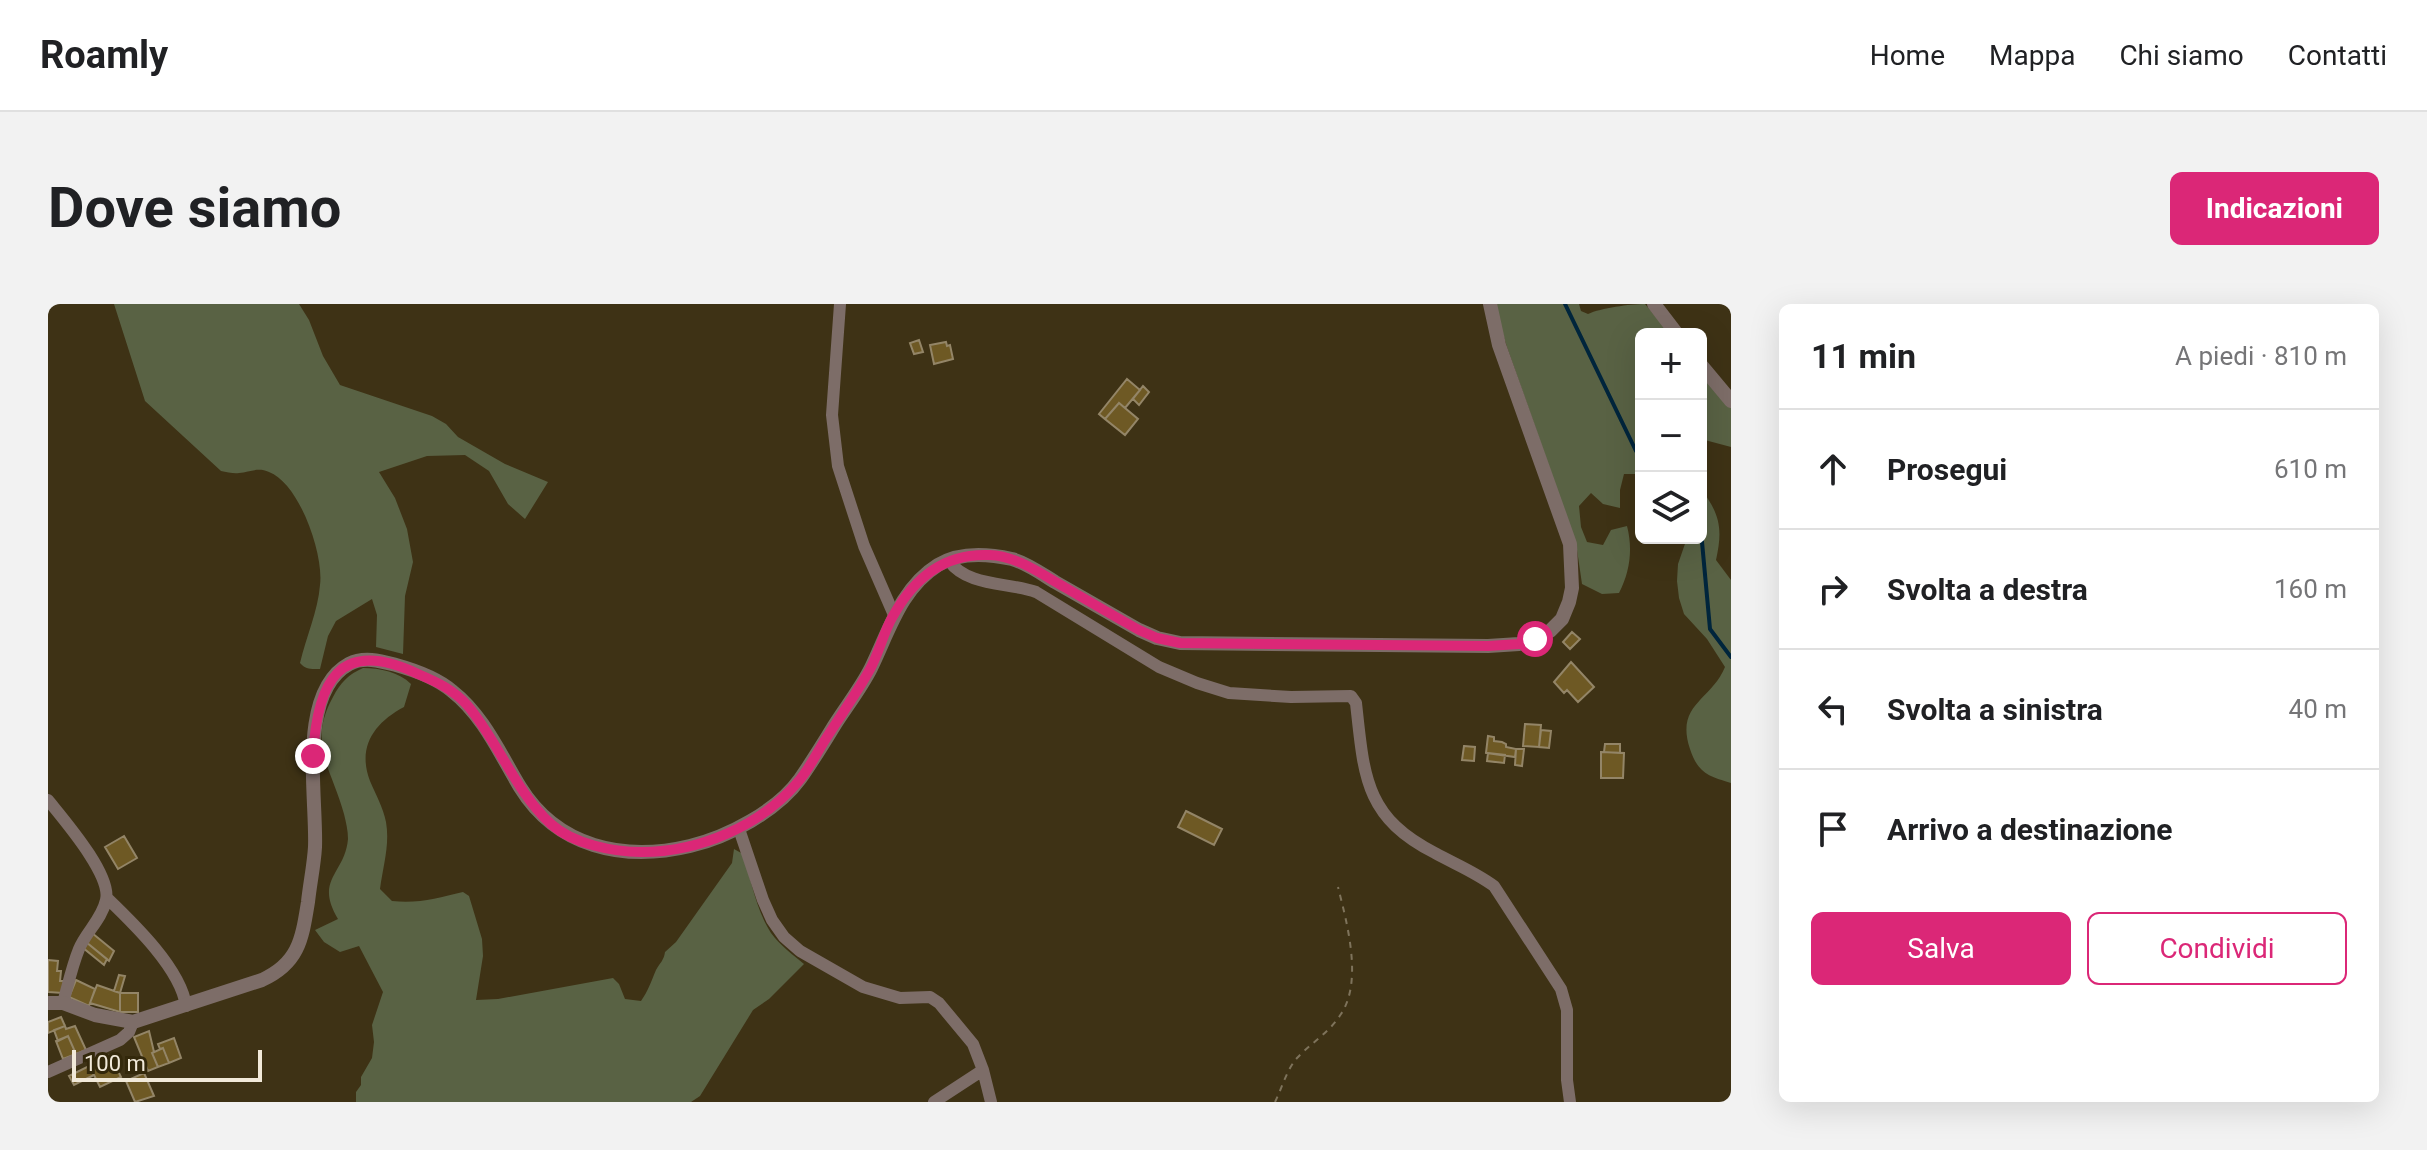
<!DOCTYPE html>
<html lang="it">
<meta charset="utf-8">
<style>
body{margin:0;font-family:Roboto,sans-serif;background:#f2f2f2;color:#202124}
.controls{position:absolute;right:24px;top:24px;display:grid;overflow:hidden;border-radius:12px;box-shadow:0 8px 32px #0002}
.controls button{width:72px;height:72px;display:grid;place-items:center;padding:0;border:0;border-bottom:2px solid #e0e0e0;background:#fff;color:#202124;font:40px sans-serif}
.scale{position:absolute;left:24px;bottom:20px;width:190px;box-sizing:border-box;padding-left:8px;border:4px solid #f1e9d9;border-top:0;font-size:22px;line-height:28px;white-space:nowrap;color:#f1e9d9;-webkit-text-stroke:6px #33280b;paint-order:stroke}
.stop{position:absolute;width:24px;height:24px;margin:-18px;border:6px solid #db2777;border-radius:50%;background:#fff}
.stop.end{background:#db2777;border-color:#fff;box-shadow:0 2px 8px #0008}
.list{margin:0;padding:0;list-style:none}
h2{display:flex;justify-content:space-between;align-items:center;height:104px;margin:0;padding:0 32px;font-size:34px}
h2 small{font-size:26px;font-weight:400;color:#757577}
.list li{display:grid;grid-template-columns:52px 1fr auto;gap:24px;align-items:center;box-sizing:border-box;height:120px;padding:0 32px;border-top:2px solid #e0e0e0}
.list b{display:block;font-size:30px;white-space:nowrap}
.list em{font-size:26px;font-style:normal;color:#757577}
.actions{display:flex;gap:16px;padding:24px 32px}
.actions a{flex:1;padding:18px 0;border:2px solid #db2777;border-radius:12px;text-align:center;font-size:28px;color:#db2777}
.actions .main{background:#db2777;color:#fff}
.icon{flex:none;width:44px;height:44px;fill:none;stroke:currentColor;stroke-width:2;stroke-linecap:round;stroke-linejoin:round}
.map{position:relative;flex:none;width:1683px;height:798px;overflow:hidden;border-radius:12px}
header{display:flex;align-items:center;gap:48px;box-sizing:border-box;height:112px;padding:0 40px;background:#fff;border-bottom:2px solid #e0e0e0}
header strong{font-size:38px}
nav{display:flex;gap:44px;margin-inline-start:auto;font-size:28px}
.intro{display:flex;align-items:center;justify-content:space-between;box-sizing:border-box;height:192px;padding:0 48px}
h1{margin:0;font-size:56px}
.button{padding:20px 36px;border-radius:12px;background:#db2777;color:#fff;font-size:28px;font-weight:700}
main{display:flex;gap:48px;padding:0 48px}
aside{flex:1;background:#fff;border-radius:12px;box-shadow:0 8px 32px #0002}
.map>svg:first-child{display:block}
</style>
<header>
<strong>Roamly</strong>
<nav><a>Home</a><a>Mappa</a><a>Chi siamo</a><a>Contatti</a></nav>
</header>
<div class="intro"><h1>Dove siamo</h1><a class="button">Indicazioni</a></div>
<main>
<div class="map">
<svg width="1683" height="798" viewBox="0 0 1683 798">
<rect width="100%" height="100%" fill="#3e3215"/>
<path fill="#596244" d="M66 0H251L261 16 275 52 292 81 384 112 398 120 410 133 457 160 500 178 477 215 460 200 441 167 417 151 379 152 331 168 347 194 359 225 365 258 357 292 355 350 328 343 329 311 324 295 288 317 280 332 272 365C263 365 258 366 252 359 258 333 270 307 272 281 276 251 252 180 221 168 210 163 202 168 191 169 186 170 179 168 173 167L97 97Z
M1446 0H1531L1533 7 1540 10C1553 4 1582 0 1597 0L1622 30H1593V170H1576L1572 186V204L1555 200 1543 189 1531 202 1533 223 1539 238 1555 241 1563 226 1579 222C1585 245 1582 268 1571 289L1554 290 1534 280 1528 239 1459 43Z
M1653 67 1683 101V143L1653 135Z
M1653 185C1672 210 1675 225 1668 256L1683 276V479C1660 472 1650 469 1642 445 1627 400 1663 397 1677 363L1659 335 1636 310 1631 294 1629 277 1630 260 1639 234H1653Z
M315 364C332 364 351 368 363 380L356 403C326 419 309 443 322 477 328 491 335 503 338 518 342 541 335 562 332 585L344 597C370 600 390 594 415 588L421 592 434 635 435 652 428 696 450 695 565 674 571 680 577 695 593 697C600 687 603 678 608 666 612 659 616 656 617 648L628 638 684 559 686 545 695 550C703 575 708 606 723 629 732 641 745 651 756 660L721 695 705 706 652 792 643 798H308V788L313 781V773L324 754 326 738 324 721 335 688 311 642 292 648 276 638 267 626 290 615C266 575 297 570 300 535 300 527 298 518 296 510 284 465 259 440 285 393 292 379 301 370 315 364Z"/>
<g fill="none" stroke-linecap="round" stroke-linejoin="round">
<path stroke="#00253c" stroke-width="4" d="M1517 0 1588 147 1593 151
M1653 208V225
M1653 227 1662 325 1683 353"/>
</g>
<path fill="#6e5924" stroke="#938567" stroke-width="2" d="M871 36 875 48 866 50 862 39Z
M898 38 899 42 902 41 905 55 886 60 882 41Z
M1079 75 1092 86 1077 104 1071 99 1057 115 1051 110Z
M1095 82 1101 88 1091 101 1085 95Z
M1071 99 1090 115 1077 131 1057 115Z
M1524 328 1532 335 1522 345 1515 338Z
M1523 358 1546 383 1530 398 1519 386 1516 389 1506 378Z
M1477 420 1493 421 1491 443 1475 442Z
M1493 426 1503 427 1501 444 1491 443Z
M1440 432 1446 433V437L1454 438 1458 440V443L1468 445 1467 453 1438 449Z
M1557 440H1572V449L1556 448Z
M1416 442 1427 443 1426 457 1414 456Z
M1468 445H1476L1474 462 1467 461Z
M1553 448 1576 449 1575 474H1553Z
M1440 449 1457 451 1456 459 1439 457Z
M1138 507 1174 525 1166 541 1130 523Z
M76 532 89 554 70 565 57 543Z
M44 629 66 647 61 657 38 638Z
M38 638 59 655 56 661 34 643Z
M0 656 10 657 9 667H13L12 677H16L15 689 0 688Z
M71 671 77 672 72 689 66 687Z
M28 676 47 685 41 702 21 693Z
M49 681 72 689V708L42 699Z
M72 689H90V708H72Z
M13 713 17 722 0 729V718Z
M17 722 18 725 27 722 38 746 28 750 20 732 10 737 6 726Z
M101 727 106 748 104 749 110 763 100 767 86 733Z
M20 732 28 750 15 755 8 737Z
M126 734 133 754 121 759 115 744 112 745 110 740Z
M115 744 121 759 110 763 104 749Z
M62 751 73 773 52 783 41 761Z
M41 762 46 771 26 781 21 772Z
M96 769 106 792 87 798 78 777Z"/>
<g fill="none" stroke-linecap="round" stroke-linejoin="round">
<path stroke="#7e735b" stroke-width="2" stroke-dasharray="6 6" stroke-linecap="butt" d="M1227 798C1234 784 1239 765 1249 754 1263 739 1282 728 1293 710 1315 677 1299 619 1290 583"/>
<path stroke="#7d6d68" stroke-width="12" d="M792 0 784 111 790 162 816 242 846 311
M901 257C920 283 960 278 988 288L1111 363 1149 379 1181 389 1243 393 1303 392 1308 399C1316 471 1316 513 1387 549 1407 560 1427 568 1446 582L1513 685 1519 706V776L1522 798
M0 496C16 516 64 571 58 596 54 615 38 628 31 645 24 662 20 681 15 699
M691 525 715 596 724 616 736 633 752 647 815 683 852 694 882 693 891 699 925 740 935 766 943 798
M59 594C86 620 133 665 138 702
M0 768 72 736 81 728 85 718
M886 798 935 766"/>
<path stroke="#7d6d68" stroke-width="14" d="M1606 0 1629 30
M1653 61 1683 97
M0 699H15L47 711 85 718 214 676C251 659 254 635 260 598 262 579 266 561 267 543 269 494 249 388 301 360 316 352 333 357 348 361 366 366 390 375 404 387 435 411 452 450 472 483 509 543 575 558 642 542 680 533 729 507 752 475 764 458 775 440 786 422 798 403 813 384 823 364 841 327 853 284 890 261 911 248 941 250 964 255 979 259 994 270 1007 278 1035 294 1063 310 1091 326L1109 334 1132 339 1440 342 1471 340 1502 327 1514 315 1521 298 1524 284 1522 240 1451 41 1442 0"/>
</g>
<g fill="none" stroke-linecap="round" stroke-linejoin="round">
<path stroke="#db2777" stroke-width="10" d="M265 452C269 379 290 332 370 370 389 378 406 386 420 402 451 439 467 487 503 520 525 540 565 548 594 548 651 548 712 522 749 479 761 466 769 448 779 433 793 411 808 390 821 367 831 350 835 329 845 312 866 274 896 249 941 251 970 252 993 270 1018 284 1042 298 1066 312 1091 326L1109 334 1132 339 1440 342 1471 340 1487 335"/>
</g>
</svg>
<div class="controls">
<button>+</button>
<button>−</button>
<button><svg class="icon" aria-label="layers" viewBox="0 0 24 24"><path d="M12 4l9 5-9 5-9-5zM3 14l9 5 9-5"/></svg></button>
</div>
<div class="scale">100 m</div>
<div class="stop" style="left:1487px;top:335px"></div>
<div class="stop end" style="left:265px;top:452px"></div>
</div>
<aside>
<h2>11 min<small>A piedi · 810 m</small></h2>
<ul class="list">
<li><svg class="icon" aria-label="ahead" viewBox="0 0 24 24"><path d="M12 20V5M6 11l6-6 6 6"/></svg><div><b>Prosegui</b></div><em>610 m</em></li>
<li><svg class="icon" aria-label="right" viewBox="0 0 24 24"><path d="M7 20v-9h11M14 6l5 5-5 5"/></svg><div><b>Svolta a destra</b></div><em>160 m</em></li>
<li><svg class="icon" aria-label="left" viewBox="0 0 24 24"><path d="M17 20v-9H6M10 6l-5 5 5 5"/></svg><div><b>Svolta a sinistra</b></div><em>40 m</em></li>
<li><svg class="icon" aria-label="arrive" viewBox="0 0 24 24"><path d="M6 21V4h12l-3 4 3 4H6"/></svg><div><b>Arrivo a destinazione</b></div></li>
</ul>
<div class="actions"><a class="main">Salva</a><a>Condividi</a></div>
</aside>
</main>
